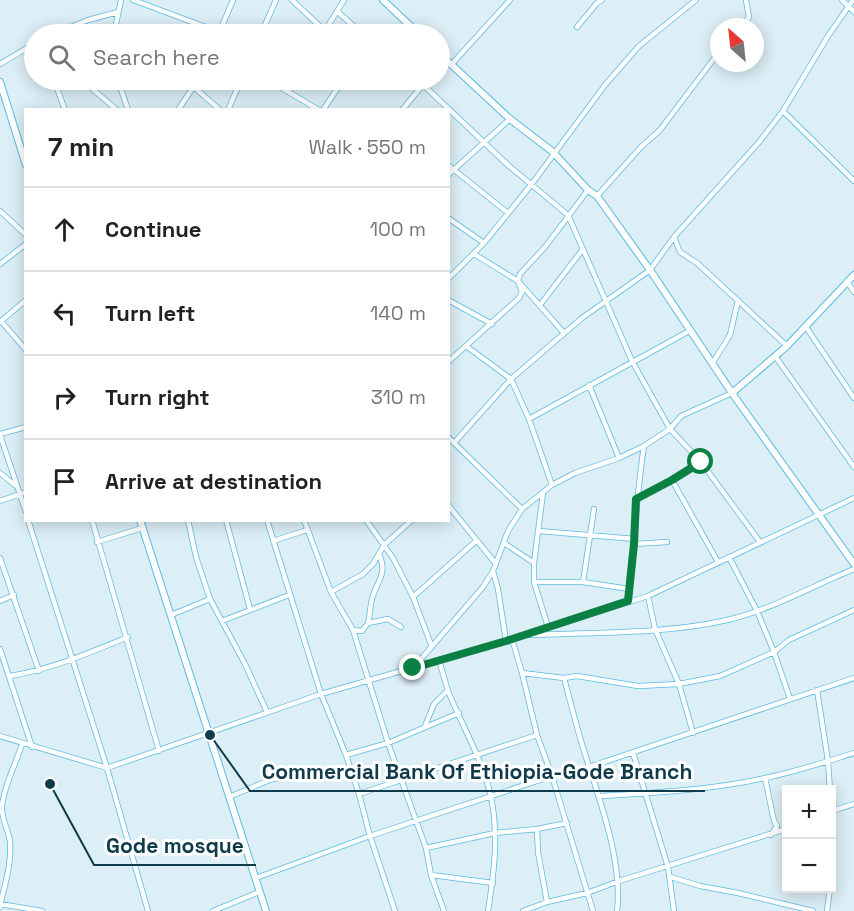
<!DOCTYPE html>
<meta charset="utf-8">
<style>
body{margin:0;font-family:"Space Grotesk",sans-serif;background:#f2f2f2;color:#222}
.controls{position:absolute;right:18px;bottom:18px;display:grid;overflow:hidden;border-radius:0px;box-shadow:0 3px 15px #0003}
.controls button{width:54px;height:54px;display:grid;place-items:center;padding:0;border:0;border-bottom:2px solid #e0e0e0;background:#fff;color:#222;font:30px sans-serif}
.compass{position:absolute;left:710px;top:18px;width:54px;height:54px;border-radius:50%;background:#fff;box-shadow:0 3px 15px #0003;rotate:333deg}
.stop{position:absolute;width:18px;height:18px;margin:-14px;border:4px solid #0b8043;border-radius:50%;background:#fff}
.stop.end{background:#0b8043;border-color:#fff;box-shadow:0 2px 6px #0008}
.list{margin:0;padding:0;list-style:none}
h2{display:flex;justify-content:space-between;align-items:center;height:78px;margin:0;padding:0 24px;font-size:26px}
h2 small{font-size:20px;font-weight:400;color:#767676}
.list li{display:grid;grid-template-columns:39px 1fr auto;gap:18px;align-items:center;box-sizing:border-box;height:84px;padding:0 24px;border-top:2px solid #e0e0e0}
.list b{display:block;font-size:22px;white-space:nowrap}
.list em{font-size:20px;font-style:normal;color:#767676}
.icon{flex:none;width:33px;height:33px;fill:none;stroke:currentColor;stroke-width:2;stroke-linecap:round;stroke-linejoin:round}
.map{position:relative;flex:none;width:854px;height:911px;overflow:hidden}
.search{position:absolute;background:#fff;box-shadow:0 3px 15px #0003;left:24px;top:24px;width:426px;height:66px;display:flex;align-items:center;gap:15px;box-sizing:border-box;padding:0 21px;border-radius:33px;color:#767676;font-size:22px}
.panel{position:absolute;background:#fff;box-shadow:0 3px 15px #0003;left:24px;top:108px;width:426px;height:414px;border-radius:0px}
.map>svg:first-child{display:block}
</style>
<div class="map">
<svg width="854" height="911" viewBox="0 0 854 911">
<rect width="100%" height="100%" fill="#dceef6"/>
<g fill="none" stroke-linecap="round" stroke-linejoin="round">
<defs>
<path id="street" d="M133 0 219 32
M292 0 325 31
M842 0 854 12
M337 11 362 34
M577 27 597 3 602 0
M741 27 749 17 746 0
M219 33 233 0
M54 34 88 20 118 12
M114 34 121 0
M261 34 276 0
M323 34 344 0
M0 64 34 44
M440 64 444 59
M451 65 510 0
M54 80 65 110
M82 80 117 110
M118 80 128 110
M186 80 220 110
M268 80 319 110
M418 80 509 166 568 215 632 361 670 429 701 462 760 542
M288 92 296 80
M178 110 198 80
M228 110 241 80
M323 110 343 80
M402 110 427 80
M783 111 854 181
M448 165 508 213
M448 175 510 119
M597 196 641 147 660 130 719 52
M0 211 26 235
M448 218 484 243
M674 237 680 252 697 263 787 346
M474 254 518 281 564 333
M0 264 26 244
M448 279 484 243 531 185 605 85 639 46 696 0
M847 281 854 292
M448 300 492 324
M540 305 583 249
M1 321 26 350
M0 322 26 300
M806 327 854 398
M466 346 511 379 529 419 552 485
M775 356 854 467
M448 362 519 298 522 292 518 281 520 274 545 247 588 190
M712 364 730 335 738 300
M589 385 619 458
M529 419 691 330
M0 434 26 427
M0 435 26 512
M448 437 522 509
M454 443 511 379 582 318 650 270 674 237 760 141 783 111 828 36 853 0
M0 473 16 486
M672 480 718 562
M543 493 534 563V582L548 627
M636 499 672 480 701 462
M0 501 26 492
M448 505 496 564
M28 520 107 768 148 911
M92 520 159 751
M188 520 196 557 210 599 245 664 267 712
M226 520 250 609
M267 520 321 694 346 755 359 794 370 836 395 911
M304 520 331 592 353 630 388 743 426 848 431 875 444 911
M366 520 393 558 413 597 432 647
M539 531 635 539
M273 541 307 530
M97 542 142 528
M504 543 534 563
M635 544 667 542
M729 557 757 611 774 652 790 699
M0 558 39 671
M493 571 498 589 506 641
M534 582H583L594 509
M583 582 629 589
M331 592 363 574 373 564 384 545 412 520
M648 596 655 629 679 684 693 733
M413 597 476 541
M0 601 14 595
M628 601C634 549 636 498 644 446
M171 615 210 599
M222 621 289 595
M368 623C370 615 370 607 372 599 377 580 388 575 379 554
M353 630 362 631 368 623 388 619 401 627
M531 635C593 632 668 634 727 620 771 610 812 586 854 569
M512 639 522 673 537 735 552 776 593 911
M0 649 32 747
M439 660C442 670 445 681 448 691 462 726 483 760 491 797 499 835 494 873 488 911
M415 666 483 587 493 571 508 531 522 509 552 485 575 473 619 458 644 446 670 429 681 416 732 393
M522 673 564 678C571 704 577 729 585 754 600 801 623 862 617 911
M10 676C52 669 89 653 128 637
M564 678 577 676 638 686 679 684 720 676 774 652 789 640 854 610
M817 690 828 761 830 790
M425 726 434 704 448 690
M0 736 107 768 321 694 506 641 648 596 854 498
M633 753 668 867 674 911
M346 755 388 743 459 713
M765 778 774 821 777 826 771 835
M359 794 537 735
M599 796C654 793 711 790 765 778 795 772 825 762 854 753
M229 797 272 779 351 769
M832 811 854 804
M537 829 538 852 547 902
M426 848 495 833 537 829 567 823
M431 875 493 883
M671 877 700 886 738 893 813 911
M256 878 370 836 552 776 589 767 854 678
M0 904 42 911
M0 907C4 886 12 865 10 842 9 830 1 820 2 806 4 785 16 764 22 744
M213 911 259 892
M523 911 547 902 587 893 619 881 786 829
M827 911 830 888"/>
<path id="secondary" d="M383 0 419 34
M440 54 510 119 553 152 588 190 597 196 650 270 732 393 854 564
M0 82 26 165
M732 393 787 346 854 275
M140 520 266 911"/>
</defs>
<use href="#street" stroke="#57bbe3" stroke-width="6"/>
<use href="#secondary" stroke="#57bbe3" stroke-width="8"/>
<use href="#street" stroke="#fff" stroke-width="4.5"/>
<use href="#secondary" stroke="#fff" stroke-width="6"/>
</g>
<g fill="none" stroke-linecap="round" stroke-linejoin="round">
<path stroke="#0b8043" stroke-width="8" d="M413 668 506 641 628 601 634 544 636 499 672 480 701 462"/>
</g>
<path fill="none" stroke="#0f3b4b" stroke-width="2" d="M210 735L250 791H705M50 784L94 865H256"/>
<g fill="#0f3b4b" stroke="#fff" stroke-width="2">
<circle cx="210" cy="735" r="6"/>
<circle cx="50" cy="784" r="6"/>
</g>
<g font-size="21" text-anchor="middle" font-weight="bold" fill="#0f3b4b" stroke="#fff" stroke-width="6" stroke-linejoin="round" paint-order="stroke">
<text x="477" y="779">Commercial Bank Of Ethiopia-Gode Branch</text>
<text x="175" y="853">Gode mosque</text>
</g>
</svg>
<div class="controls">
<button>+</button>
<button>−</button>
</div>
<svg class="compass" viewBox="-18 -18 36 36"><path d="M0-13l5 13h-10z" fill="#e53935"/><path d="M0 13l5-13h-10z" fill="#767676"/></svg>
<div class="stop" style="left:701px;top:462px"></div>
<div class="stop end" style="left:413px;top:668px"></div>
<div class="search"><svg class="icon" aria-label="search" viewBox="0 0 24 24"><circle cx="10" cy="10" r="6"/><path d="M15 15l6 6"/></svg>Search here</div>
<section class="panel">
<h2>7 min<small>Walk · 550 m</small></h2>
<ul class="list">
<li><svg class="icon" aria-label="ahead" viewBox="0 0 24 24"><path d="M12 20V5M6 11l6-6 6 6"/></svg><div><b>Continue</b></div><em>100 m</em></li>
<li><svg class="icon" aria-label="left" viewBox="0 0 24 24"><path d="M17 20v-9H6M10 6l-5 5 5 5"/></svg><div><b>Turn left</b></div><em>140 m</em></li>
<li><svg class="icon" aria-label="right" viewBox="0 0 24 24"><path d="M7 20v-9h11M14 6l5 5-5 5"/></svg><div><b>Turn right</b></div><em>310 m</em></li>
<li><svg class="icon" aria-label="arrive" viewBox="0 0 24 24"><path d="M6 21V4h12l-3 4 3 4H6"/></svg><div><b>Arrive at destination</b></div></li>
</ul>
</section>
</div>
